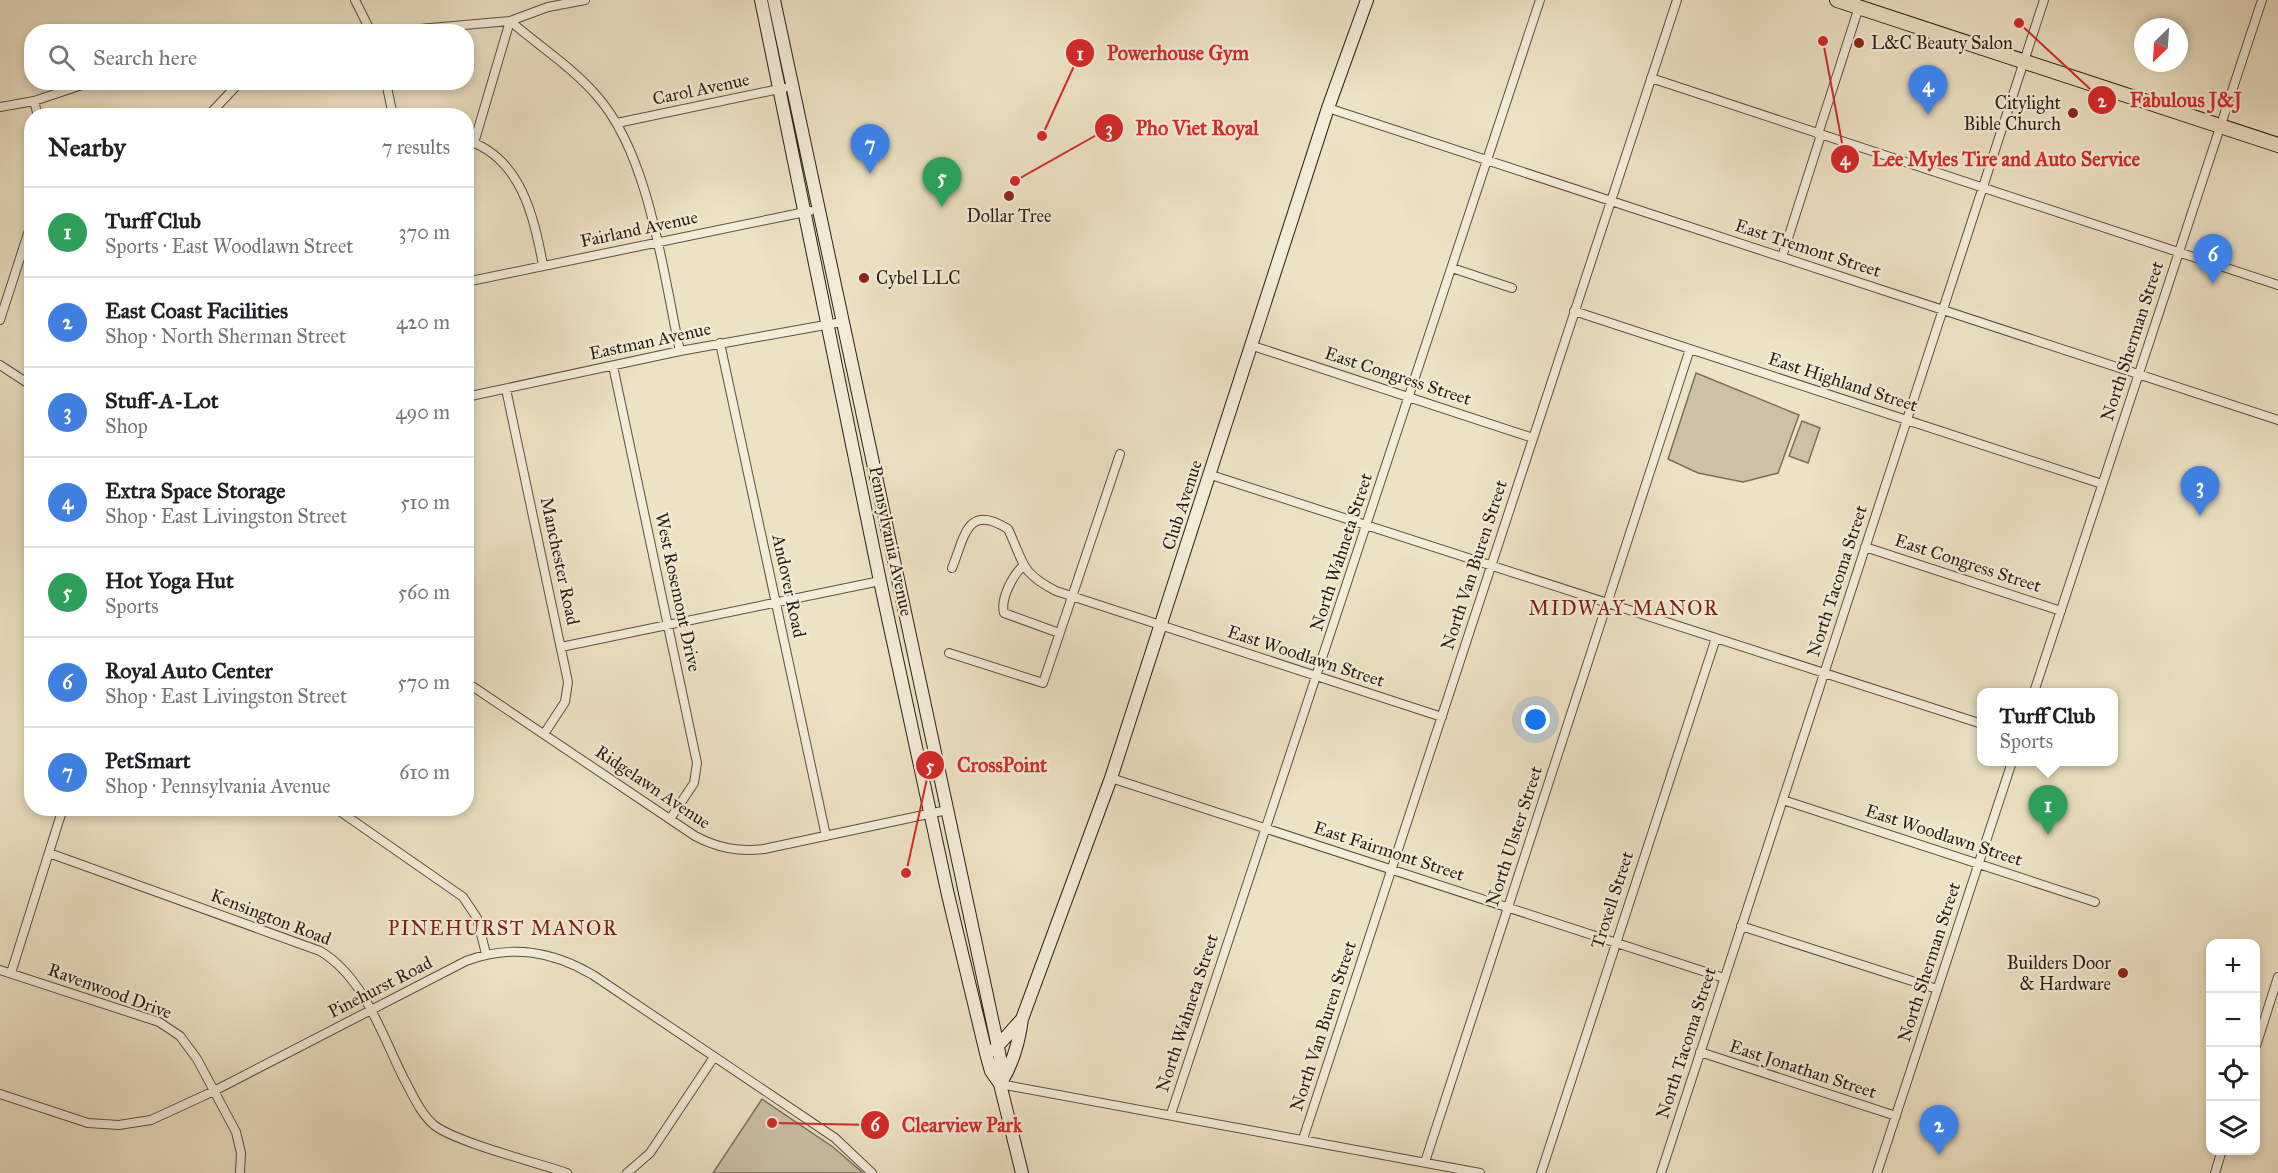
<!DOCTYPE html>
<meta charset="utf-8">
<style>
body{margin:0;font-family:"IM FELL Great Primer",serif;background:#f6f6f6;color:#202124}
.controls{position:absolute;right:18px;bottom:18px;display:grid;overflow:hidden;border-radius:12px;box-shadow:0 3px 9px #0003}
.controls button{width:54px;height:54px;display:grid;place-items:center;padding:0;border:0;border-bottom:2px solid #e0e0e0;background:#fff;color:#202124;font:30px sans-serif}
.compass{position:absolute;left:2134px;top:18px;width:54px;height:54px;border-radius:50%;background:#fff;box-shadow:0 3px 9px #0003;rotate:205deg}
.you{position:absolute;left:1536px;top:720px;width:21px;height:21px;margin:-15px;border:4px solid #fff;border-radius:50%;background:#1a73e8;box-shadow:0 0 0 9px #1a73e833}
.badge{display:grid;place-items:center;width:39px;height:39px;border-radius:50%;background:#8f2418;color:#fff;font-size:20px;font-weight:700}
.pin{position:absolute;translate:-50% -50px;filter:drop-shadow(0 2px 3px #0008)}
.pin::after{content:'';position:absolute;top:32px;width:21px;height:18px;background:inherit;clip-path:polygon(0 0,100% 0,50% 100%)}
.popup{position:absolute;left:1977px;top:688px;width:141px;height:78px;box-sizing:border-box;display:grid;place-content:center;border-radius:12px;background:#fff;filter:drop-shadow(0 2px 4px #0005);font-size:20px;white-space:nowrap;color:#757577}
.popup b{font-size:22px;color:#202124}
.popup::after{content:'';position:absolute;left:50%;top:100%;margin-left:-12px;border:12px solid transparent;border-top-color:#fff}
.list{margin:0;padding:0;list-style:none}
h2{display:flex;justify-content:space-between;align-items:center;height:78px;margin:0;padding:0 24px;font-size:26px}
h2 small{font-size:20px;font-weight:400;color:#757577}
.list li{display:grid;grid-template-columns:39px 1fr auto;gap:18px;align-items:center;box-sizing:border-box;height:90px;padding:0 24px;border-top:2px solid #e0e0e0}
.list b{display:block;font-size:22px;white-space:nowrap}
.list p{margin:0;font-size:20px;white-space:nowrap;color:#757577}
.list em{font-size:20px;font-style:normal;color:#757577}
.icon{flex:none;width:33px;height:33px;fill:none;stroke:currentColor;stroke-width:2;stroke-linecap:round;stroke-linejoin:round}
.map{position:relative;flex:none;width:2278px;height:1173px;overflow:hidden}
.search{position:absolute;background:#fff;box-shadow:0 3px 9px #0003;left:24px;top:24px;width:450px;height:66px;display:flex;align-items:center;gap:15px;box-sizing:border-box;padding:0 21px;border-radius:24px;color:#757577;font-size:22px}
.panel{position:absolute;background:#fff;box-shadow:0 3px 9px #0003;left:24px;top:108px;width:450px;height:708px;border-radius:24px}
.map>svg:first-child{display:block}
</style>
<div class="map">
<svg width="2278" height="1173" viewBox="0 0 2278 1173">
<rect width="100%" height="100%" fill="#ece2c4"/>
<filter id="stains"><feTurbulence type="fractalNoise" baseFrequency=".00333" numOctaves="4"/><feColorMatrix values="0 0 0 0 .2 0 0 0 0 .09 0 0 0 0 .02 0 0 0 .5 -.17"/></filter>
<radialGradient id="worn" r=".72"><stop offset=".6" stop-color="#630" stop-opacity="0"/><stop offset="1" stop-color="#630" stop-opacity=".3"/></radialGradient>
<path fill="#cbc1a6" stroke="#7a705e" stroke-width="1.5" d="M1696 373 1799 415 1778 473 1743 482 1698 473 1668 459Z
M1802 421 1820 428 1808 463 1789 456Z
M762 1099 833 1147 863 1173H713Z"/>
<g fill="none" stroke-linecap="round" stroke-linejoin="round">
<defs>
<path id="street" d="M355 0 371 32
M385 32 510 21 548 7 585 0
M1651 78 2278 285
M386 82 393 116
M34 101 38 116
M0 107 34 101 91 82
M1328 108 2278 420
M208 116 240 82
M617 123 784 88
M1818 134 1859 7
M466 140C521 157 534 217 543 265
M474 143 510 21C539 46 572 67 597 96 650 156 663 274 680 351
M22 253 32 256
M1782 257 1821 135
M1452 268 1512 288
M466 282 810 211
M1574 311 2102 484
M0 320 32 221
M720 343 826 836
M1253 346 1533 438
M0 365 32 386
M613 366 697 763 694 783 670 819
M506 389 568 682 565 702 544 734
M466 397 680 351 842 322
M1211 475 1982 724
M1865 547 2061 611
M1023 566C1013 575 1000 599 1004 613L1059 633
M952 568C965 536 967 503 1008 529 1024 562 1019 572 1056 591L1442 717
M561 647 880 581
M949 653 1043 683 1120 454
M466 682 695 836C718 848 738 852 764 849L947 810
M2034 692 2262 0
M1111 778 1724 978
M1783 800 2095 902
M335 808 463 897 477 918 486 954
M49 853 320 951C364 977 382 1035 404 1079 413 1095 420 1113 434 1125 455 1142 538 1163 567 1173
M1741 926 1937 989
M0 970 159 1022 180 1036 197 1059 236 1132 241 1153 240 1173
M11 973 63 808
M2256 1046 2278 977
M1700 1052 1896 1116
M1000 1084 1480 1173
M0 1094 88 1123 119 1125 151 1120 214 1091 466 961C511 944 552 951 593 975L835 1138 872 1173
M1171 1114 1540 0
M1303 1139 1677 0
M1425 1162 1690 349
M627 1173 650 1153 714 1057
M1541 1173 1716 638
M1661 1173 2044 0
M1877 1173 2012 762
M2215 1173 2222 1150"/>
<path id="secondary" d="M761 0 880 581 948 895 987 1057 991 1071 1000 1084
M774 0 998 1047 1002 1069 1000 1084 1022 1173
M994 1050 1022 1019
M1002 1081C1014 1061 1019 1042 1022 1019L1111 778 1328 108 1367 0"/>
<path id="primary" d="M1837 0 2278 145"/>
</defs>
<use href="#street" stroke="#595042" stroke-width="10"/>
<use href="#secondary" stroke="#281f16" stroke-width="14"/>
<use href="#primary" stroke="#281f16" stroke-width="16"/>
<use href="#street" stroke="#f3ecd9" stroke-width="8"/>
<use href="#secondary" stroke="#f3ecd9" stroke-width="12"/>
<use href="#primary" stroke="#ece2c4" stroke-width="14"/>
</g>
<g fill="#8f2418" stroke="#f3ecd9" stroke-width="2">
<circle cx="1859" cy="43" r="6"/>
<circle cx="2073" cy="113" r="6"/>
<circle cx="1009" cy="196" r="6"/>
<circle cx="864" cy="278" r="6"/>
<circle cx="2123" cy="973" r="6"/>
</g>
<g text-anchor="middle" stroke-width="4.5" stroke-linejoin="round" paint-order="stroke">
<g font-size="18" fill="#281f16" stroke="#f3ecd9" text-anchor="start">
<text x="1871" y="49">L&amp;C Beauty Salon</text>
<text x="2061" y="109" text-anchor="end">Citylight<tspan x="2061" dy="21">Bible Church</tspan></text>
<text x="1009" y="222" text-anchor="middle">Dollar Tree</text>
<text x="876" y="284">Cybel LLC</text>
<text x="2111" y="969" text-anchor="end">Builders Door<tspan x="2111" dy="21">&amp; Hardware</tspan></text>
</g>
<g font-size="18" fill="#281f16" stroke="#f3ecd9">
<text transform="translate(701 89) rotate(-12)" y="6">Carol Avenue</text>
<text transform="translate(639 229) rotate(-12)" y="6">Fairland Avenue</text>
<text transform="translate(1808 248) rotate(18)" y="6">East Tremont Street</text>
<text transform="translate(650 341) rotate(-12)" y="6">Eastman Avenue</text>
<text transform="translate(2132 341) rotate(-72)" y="6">North Sherman Street</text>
<text transform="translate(1398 376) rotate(18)" y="6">East Congress Street</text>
<text transform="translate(1843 382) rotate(18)" y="6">East Highland Street</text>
<text transform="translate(1182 505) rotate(-72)" y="6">Club Avenue</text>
<text transform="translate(891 541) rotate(78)" y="6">Pennsylvania Avenue</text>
<text transform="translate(1341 552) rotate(-72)" y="6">North Wahneta Street</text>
<text transform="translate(560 561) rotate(78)" y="6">Manchester Road</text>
<text transform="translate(1968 563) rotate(18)" y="6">East Congress Street</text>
<text transform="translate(1474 565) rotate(-72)" y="6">North Van Buren Street</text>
<text transform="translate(1837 581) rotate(-72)" y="6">North Tacoma Street</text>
<text transform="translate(789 586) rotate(78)" y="6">Andover Road</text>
<text transform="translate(678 592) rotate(78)" y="6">West Rosemont Drive</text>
<text transform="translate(1306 656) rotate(18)" y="6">East Woodlawn Street</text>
<text transform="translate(653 787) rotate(34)" y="6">Ridgelawn Avenue</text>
<text transform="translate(1944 835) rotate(18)" y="6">East Woodlawn Street</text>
<text transform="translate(1514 836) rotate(-72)" y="6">North Ulster Street</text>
<text transform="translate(1389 851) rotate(18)" y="6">East Fairmont Street</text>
<text transform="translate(1612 900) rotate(-72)" y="6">Troxell Street</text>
<text transform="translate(271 917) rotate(21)" y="6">Kensington Road</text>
<text transform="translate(1929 962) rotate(-72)" y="6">North Sherman Street</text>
<text transform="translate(380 987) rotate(-27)" y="6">Pinehurst Road</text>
<text transform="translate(110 991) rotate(20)" y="6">Ravenwood Drive</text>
<text transform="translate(1187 1013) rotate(-72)" y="6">North Wahneta Street</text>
<text transform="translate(1323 1026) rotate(-72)" y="6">North Van Buren Street</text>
<text transform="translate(1686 1043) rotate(-72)" y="6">North Tacoma Street</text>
<text transform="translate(1803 1069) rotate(18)" y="6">East Jonathan Street</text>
</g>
<g font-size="20" letter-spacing="1.5" fill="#7a1f14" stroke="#f3ecd9">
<text x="1624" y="615">MIDWAY MANOR</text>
<text x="503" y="935">PINEHURST MANOR</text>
</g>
</g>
<path fill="none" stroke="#d62828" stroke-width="2" d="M1042 136L1080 53M2019 23L2102 100M1015 181L1109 128M1823 41L1845 159M906 873L930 765M772 1123L875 1125"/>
<g fill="#d62828" stroke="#f3ecd9" stroke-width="2">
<circle cx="1042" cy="136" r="6"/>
<circle cx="2019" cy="23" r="6"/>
<circle cx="1015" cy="181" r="6"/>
<circle cx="1823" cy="41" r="6"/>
<circle cx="906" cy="873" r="6"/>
<circle cx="772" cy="1123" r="6"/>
<circle cx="1080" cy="53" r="15"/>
<circle cx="2102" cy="100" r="15"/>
<circle cx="1109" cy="128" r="15"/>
<circle cx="1845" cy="159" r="15"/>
<circle cx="930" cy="765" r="15"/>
<circle cx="875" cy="1125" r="15"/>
</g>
<g font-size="18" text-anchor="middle" font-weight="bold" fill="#fff">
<text x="1080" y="60">1</text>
<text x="2102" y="107">2</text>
<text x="1109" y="135">3</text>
<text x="1845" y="165">4</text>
<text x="930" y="772">5</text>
<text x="875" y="1131">6</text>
</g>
<g font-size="20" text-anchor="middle" font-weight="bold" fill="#d62828" stroke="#f3ecd9" stroke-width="4.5" stroke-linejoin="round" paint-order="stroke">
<text x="1178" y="60">Powerhouse Gym</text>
<text x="2186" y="107">Fabulous J&amp;J</text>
<text x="1197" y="135">Pho Viet Royal</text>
<text x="2006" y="166">Lee Myles Tire and Auto Service</text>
<text x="1002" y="772">CrossPoint</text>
<text x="962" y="1132">Clearview Park</text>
</g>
<rect width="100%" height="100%" filter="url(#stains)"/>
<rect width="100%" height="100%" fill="url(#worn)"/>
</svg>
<div class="controls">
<button>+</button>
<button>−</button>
<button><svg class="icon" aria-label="locate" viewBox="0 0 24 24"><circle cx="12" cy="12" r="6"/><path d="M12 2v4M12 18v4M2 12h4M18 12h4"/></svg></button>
<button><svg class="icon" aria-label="layers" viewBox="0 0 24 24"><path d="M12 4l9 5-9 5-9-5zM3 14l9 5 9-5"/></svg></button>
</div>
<svg class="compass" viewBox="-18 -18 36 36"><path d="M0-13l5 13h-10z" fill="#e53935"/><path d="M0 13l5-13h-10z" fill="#757577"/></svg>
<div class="you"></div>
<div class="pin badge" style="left:2048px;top:835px;background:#2e9e5b">1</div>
<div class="popup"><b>Turff Club</b>Sports</div>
<div class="pin badge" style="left:1939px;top:1155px;background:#3f7fe0">2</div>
<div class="pin badge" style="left:2200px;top:516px;background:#3f7fe0">3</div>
<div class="pin badge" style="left:1928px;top:115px;background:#3f7fe0">4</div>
<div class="pin badge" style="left:942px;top:207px;background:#2e9e5b">5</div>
<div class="pin badge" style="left:2213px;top:284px;background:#3f7fe0">6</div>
<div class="pin badge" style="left:870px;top:174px;background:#3f7fe0">7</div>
<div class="search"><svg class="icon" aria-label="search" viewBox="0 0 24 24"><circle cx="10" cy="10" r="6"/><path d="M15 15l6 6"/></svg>Search here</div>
<section class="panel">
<h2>Nearby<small>7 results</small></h2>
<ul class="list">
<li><span class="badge" style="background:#2e9e5b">1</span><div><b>Turff Club</b><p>Sports · East Woodlawn Street</p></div><em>370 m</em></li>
<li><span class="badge" style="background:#3f7fe0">2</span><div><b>East Coast Facilities</b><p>Shop · North Sherman Street</p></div><em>420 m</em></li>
<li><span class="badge" style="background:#3f7fe0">3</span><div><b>Stuff-A-Lot</b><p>Shop</p></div><em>490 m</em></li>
<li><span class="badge" style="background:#3f7fe0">4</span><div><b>Extra Space Storage</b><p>Shop · East Livingston Street</p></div><em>510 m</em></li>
<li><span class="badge" style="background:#2e9e5b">5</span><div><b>Hot Yoga Hut</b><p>Sports</p></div><em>560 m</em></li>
<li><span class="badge" style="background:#3f7fe0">6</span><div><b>Royal Auto Center</b><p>Shop · East Livingston Street</p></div><em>570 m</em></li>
<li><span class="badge" style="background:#3f7fe0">7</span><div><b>PetSmart</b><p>Shop · Pennsylvania Avenue</p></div><em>610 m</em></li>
</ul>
</section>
</div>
